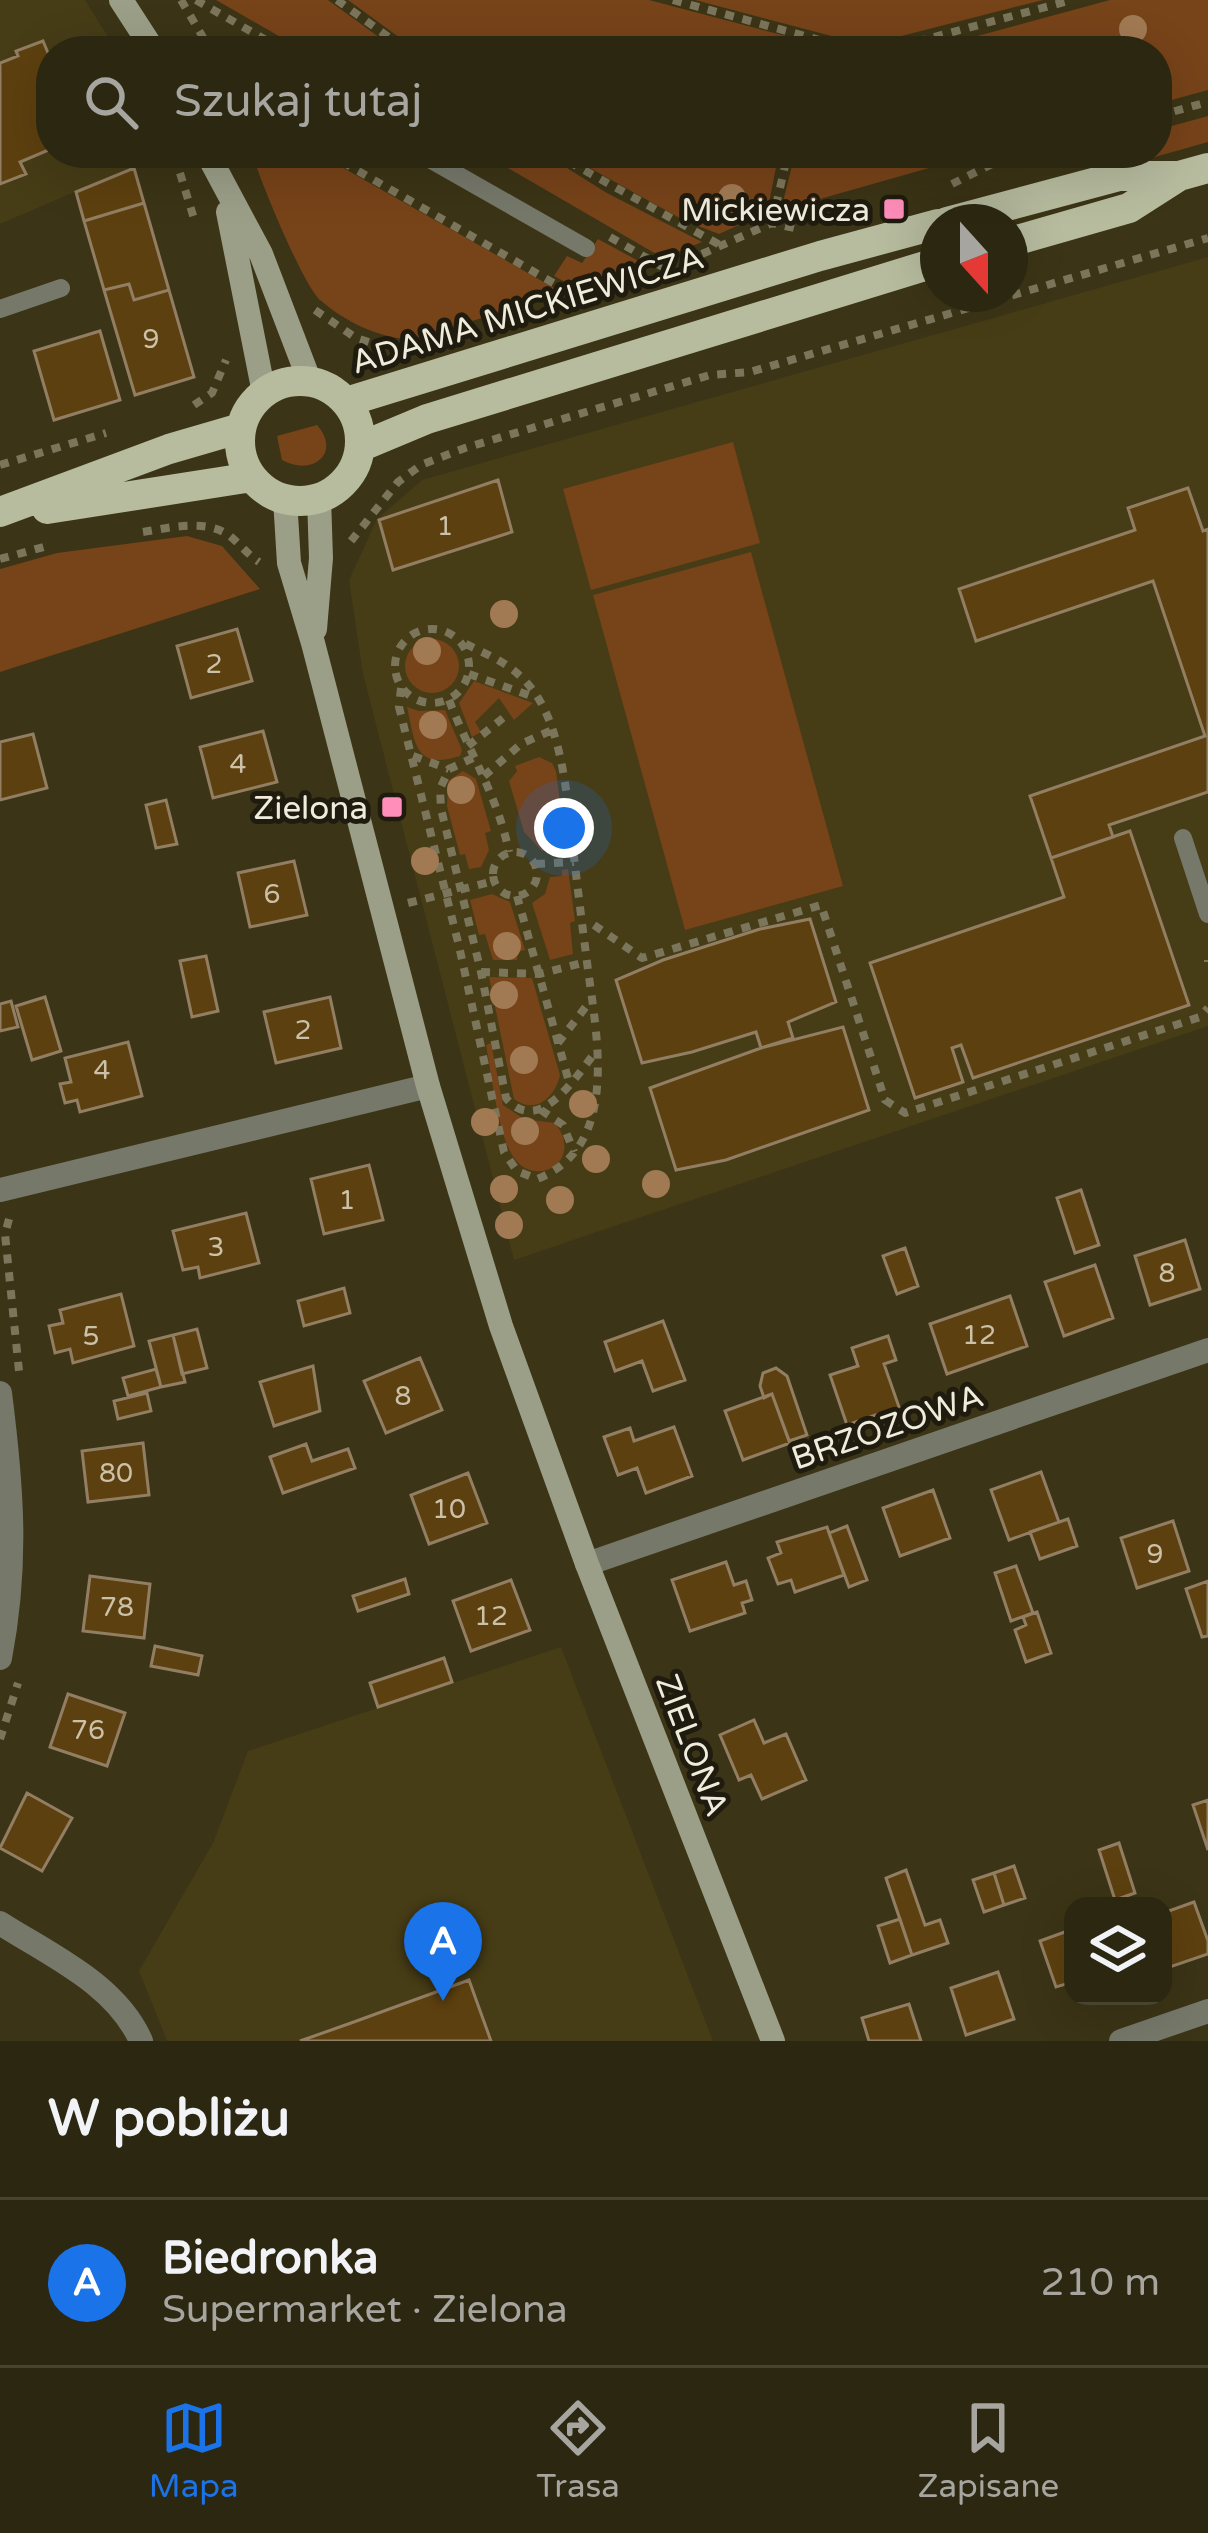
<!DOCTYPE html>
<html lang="pl">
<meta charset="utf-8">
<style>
body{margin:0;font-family:"Varela Round",sans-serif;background:#38331e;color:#f1f3f6}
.controls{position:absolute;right:36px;bottom:36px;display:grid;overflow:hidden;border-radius:24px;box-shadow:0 12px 48px #0002}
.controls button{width:108px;height:108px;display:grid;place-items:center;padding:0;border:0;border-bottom:3px solid #484430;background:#2c2710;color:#f1f3f6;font:60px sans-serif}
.compass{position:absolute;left:920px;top:204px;width:108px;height:108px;border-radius:50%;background:#2c2710;box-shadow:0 12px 48px #0002;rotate:159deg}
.you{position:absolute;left:564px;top:828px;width:42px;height:42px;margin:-30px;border:9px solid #fff;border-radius:50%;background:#1a73e8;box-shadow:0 0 0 18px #1a73e833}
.badge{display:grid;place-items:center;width:78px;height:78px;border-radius:50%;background:#1a73e8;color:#fff;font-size:39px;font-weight:700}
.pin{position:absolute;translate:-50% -99px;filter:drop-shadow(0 3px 6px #0008)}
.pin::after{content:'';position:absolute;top:63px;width:42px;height:36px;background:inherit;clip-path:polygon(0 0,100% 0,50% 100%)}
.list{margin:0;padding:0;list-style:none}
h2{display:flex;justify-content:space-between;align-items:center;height:156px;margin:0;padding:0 48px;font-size:51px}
h2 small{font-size:39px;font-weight:400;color:#a6a59f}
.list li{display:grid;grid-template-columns:78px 1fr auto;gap:36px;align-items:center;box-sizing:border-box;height:168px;padding:0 48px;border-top:3px solid #484430}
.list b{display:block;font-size:45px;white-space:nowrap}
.list p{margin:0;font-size:39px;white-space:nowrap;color:#a6a59f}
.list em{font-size:39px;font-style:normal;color:#a6a59f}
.icon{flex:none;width:66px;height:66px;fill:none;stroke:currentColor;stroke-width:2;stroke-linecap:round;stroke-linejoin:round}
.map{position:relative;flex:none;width:1208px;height:2041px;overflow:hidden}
.search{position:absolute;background:#2c2710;box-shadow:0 12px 48px #0002;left:36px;right:36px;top:36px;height:132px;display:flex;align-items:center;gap:30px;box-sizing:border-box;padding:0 42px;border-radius:48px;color:#a6a59f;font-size:45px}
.sheet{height:324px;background:#2c2710}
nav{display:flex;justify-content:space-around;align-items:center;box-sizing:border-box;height:168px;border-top:3px solid #484430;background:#2c2710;font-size:33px;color:#a6a59f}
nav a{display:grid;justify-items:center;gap:6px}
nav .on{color:#1a73e8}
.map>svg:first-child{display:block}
</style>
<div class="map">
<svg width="1208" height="2041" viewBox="0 0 1208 2041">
<rect width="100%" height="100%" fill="#3b3416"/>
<path fill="#463c16" d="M0 0H85L117 51H51V153H165L0 224Z
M1208 257V1026L514 1260 363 674 349 580 377 519 422 480Z
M561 1647 713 2041H167L139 1971 213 1843 248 1751Z"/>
<path fill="#774319" d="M216 0H328L398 51H305Z
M348 0H649L843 51H418Z
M695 0H1043L866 45Z
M1110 0H1208V90L1157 104V51H922Z
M1208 116V142L1130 164 1127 153H1157V130Z
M252 153H317L563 293 414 339C381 340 344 321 320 300 303 285 259 178 252 153Z
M482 153H543L607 193 702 242 663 258Z
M563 153H779L767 212 719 234 685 221Z
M795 153H982L781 210Z
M598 239 646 265 578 289 554 276 567 256 582 263Z
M317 425C342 453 312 477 282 460L277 436Z
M733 442 760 543 591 590 563 489Z
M187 536 222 546 260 589 0 672V569L57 553Z
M751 552 843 886 685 930 593 595Z
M405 666a27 27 0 1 1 54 0a27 27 0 1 1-54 0Z
M474 681 533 703 514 720 499 698 475 722 481 732 472 737 459 703Z
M407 707 419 711 445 710 462 750 460 756C414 771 415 742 407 707Z
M539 757 552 763 556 771 563 826 558 828 559 849 542 851 524 832 509 781 517 771 515 766Z
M463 771 476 779 491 831 485 833 489 850 481 867 469 869 465 854 460 855 447 806 448 781Z
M568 869 575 921 570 923 573 954 550 960 532 903 545 894 550 877 562 876V870Z
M492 894 510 902 525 950 518 952 517 960H493L485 934 479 935 470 900Z
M489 977 532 978 560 1075C555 1098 535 1115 514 1099Z
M491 1043 503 1105 524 1119 555 1123C585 1161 536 1189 514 1158 497 1133 492 1075 486 1045Z"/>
<path fill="#5d400f" stroke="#927e62" stroke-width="3" d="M43 41 51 60V149L20 162 26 174 0 184V63L18 56 16 51Z
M134 168 144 203 84 221 76 192Z
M144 203 169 290 134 300 129 284 104 290 84 221Z
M129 284 134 300 169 290 194 377 135 395 104 290Z
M100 331 120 400 54 420 34 351Z
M498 480 512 532 393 570 379 520Z
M1188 488 1203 531 1208 529V792L1109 825 1113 837 1051 858 1030 796 1205 736 1153 581 976 641 959 589 1135 530 1128 508Z
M237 629 252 681 191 698 177 646Z
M263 731 277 782 213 798 200 747Z
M33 734 47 788 0 800V742Z
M166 800 177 844 156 848 146 805Z
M1130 831 1189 1005 973 1078 961 1045 952 1048 963 1082 915 1098 870 963 1064 897 1051 858Z
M294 861 307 915 250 927 238 873Z
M810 919 836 1002 788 1022 793 1038 761 1048 756 1032 692 1052 642 1063 616 980 663 960 760 929Z
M206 956 218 1011 192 1017 180 961Z
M45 997 61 1051 32 1060 16 1006Z
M330 997 341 1048 276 1063 264 1012Z
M11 1001 18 1027 0 1031V1004Z
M843 1027 869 1110 726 1160 676 1170 650 1088 761 1048Z
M128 1042 142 1096 80 1112 77 1100 65 1103 60 1084 71 1082 65 1058Z
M369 1165 383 1220 324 1234 311 1179Z
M1081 1190 1099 1245 1075 1253 1057 1198Z
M246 1213 259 1263 200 1278 198 1267 183 1270 173 1231Z
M1185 1240 1200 1289 1150 1305 1135 1256Z
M905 1248 918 1286 897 1294 883 1256Z
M1095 1265 1113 1318 1064 1336 1045 1282Z
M344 1288 350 1313 304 1326 298 1301Z
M121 1294 134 1346 73 1363 70 1349 55 1353 49 1326 63 1323 60 1310Z
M1010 1296 1027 1346 947 1374 930 1324Z
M663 1321 685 1380 653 1391 642 1361 615 1371 605 1342Z
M197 1329 207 1368 182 1374 173 1335Z
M173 1335 185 1382 161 1387 149 1341Z
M888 1336 896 1360 884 1364 899 1407 847 1425 830 1375 858 1366 852 1348Z
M420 1358 442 1410 386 1433 364 1381Z
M313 1366 320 1411 274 1426 260 1382Z
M776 1368 787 1376 807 1435 789 1441 772 1394 764 1398 760 1386 763 1373Z
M156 1369 161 1387 128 1396 123 1378Z
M147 1393 151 1411 118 1419 114 1401Z
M772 1394 790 1443 743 1460 725 1411Z
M674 1427 692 1476 646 1493 637 1468 618 1475 604 1437 630 1428 634 1441Z
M143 1443 149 1495 88 1502 82 1451Z
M306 1444 312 1461 348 1449 355 1468 283 1493 270 1457Z
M1041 1472 1059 1522 1009 1540 991 1490Z
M468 1473 487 1523 429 1544 411 1495Z
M933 1490 950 1538 900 1556 883 1508Z
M1068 1519 1077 1546 1040 1559 1030 1532Z
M1173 1521 1189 1571 1137 1588 1121 1538Z
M847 1526 867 1580 849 1587 829 1533Z
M827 1527 844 1575 795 1592 791 1580 778 1584 768 1558 781 1553 777 1542Z
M726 1562 734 1585 746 1581 752 1600 742 1603 745 1613 690 1631 672 1580Z
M1016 1566 1033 1613 1011 1621 995 1573Z
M90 1576 150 1584 144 1638 83 1631Z
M405 1579 409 1594 358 1611 353 1596Z
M511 1580 530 1630 471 1651 453 1601Z
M1208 1581V1636L1202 1637 1186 1589Z
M1037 1612 1051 1653 1026 1662 1015 1630 1026 1625 1023 1617Z
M155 1646 202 1656 198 1675 151 1666Z
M444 1658 452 1682 378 1707 370 1683Z
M68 1694 125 1713 107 1766 50 1747Z
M754 1720 764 1743 786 1734 806 1780 762 1799 751 1775 739 1780 720 1735Z
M27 1793 72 1818 42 1871 0 1848Z
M1208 1800V1850L1193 1805Z
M1119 1843 1135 1893 1115 1900 1099 1850Z
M1014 1866 1025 1898 1004 1905 994 1873Z
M906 1870 925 1925 940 1920 948 1943 912 1955 886 1878Z
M994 1873 1004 1905 984 1912 973 1880Z
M1194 1902 1208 1941V1954L1164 1969 1163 1913Z
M900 1919 912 1955 890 1963 878 1926Z
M1073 1929V1982L1056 1987 1040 1941Z
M998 1972 1014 2019 966 2035 951 1988Z
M469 1980 491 2041H300L351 2023Z
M909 2004 921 2041H869L862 2018Z"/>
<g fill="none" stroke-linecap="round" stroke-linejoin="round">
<path stroke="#7b755b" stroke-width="8" stroke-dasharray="9 9" stroke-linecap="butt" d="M181 0 211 51
M196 0 285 51
M337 0 408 51
M673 0 860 51
M882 51 1072 0
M1157 116 1208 102
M327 153 576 296
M553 153 720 245
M180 173 195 222
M952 184 998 161 1028 153
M772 223 788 153
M610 237 666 269
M702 254 772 223 794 228
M315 310 356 338 397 351
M194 405 212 393 226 360
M0 465 106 433
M143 532C169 528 206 518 230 536 241 545 247 554 259 562
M351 541 398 482 421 465 465 448 710 375 750 372 1208 238
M0 559 51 545
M395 666a37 37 0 1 1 74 0a37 37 0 1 1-74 0Z
M469 674 537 698
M401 688 399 707 459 946 504 1152 517 1171 537 1179C625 1145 594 1025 586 954 579 901 573 849 567 796 561 755 552 704 519 675 503 660 481 652 462 642
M449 700C469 752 498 797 509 852
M468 746 503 718
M413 756 449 769
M473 758 449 769 440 789 441 809 481 972 506 1098C539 1138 577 1075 597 1050
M484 776 521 744 552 730
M493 874a22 22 0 1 1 44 0a22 22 0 1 1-44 0Z
M536 864 574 862
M517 896 569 1082
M408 903 494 881
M594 925 642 958 821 905 885 1100 905 1113 1200 1017 1208 1008
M1208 960V962
M481 972 539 974 586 962
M558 1043 591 1000
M541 1110 563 1125 574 1152
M9 1219 5 1234 19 1371
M0 1739 18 1683"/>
<path stroke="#76786a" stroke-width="18" d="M419 153 586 248
M0 309 61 288
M1183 838 1208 914"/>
<path stroke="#76786a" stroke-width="24" d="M0 1190 428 1086
M0 1393C12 1487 18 1564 0 1658
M587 1564 1208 1350
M0 1923C50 1955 116 1984 141 2041
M1121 2041 1208 2011"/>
<path stroke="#9b9f88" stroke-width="24" d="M121 0 154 51
M207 153 261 254 310 382
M228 212 264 393
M285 499 289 563 313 643 428 1086 501 1326 587 1564 773 2041
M315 629 321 558 319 498"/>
<path stroke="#b7bc9f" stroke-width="30" d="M947 222 1119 176H1179L1208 168
M1010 242 1129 208 1179 176
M240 441a60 60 0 1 1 120 0a60 60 0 1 1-120 0Z
M346 402 820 256 938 224
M360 447 427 419 938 262
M47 509 252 477
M0 512 169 449 241 428"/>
</g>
<g fill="#a17a53">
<circle cx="1133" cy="29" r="14"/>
<circle cx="732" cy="198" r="14"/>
<circle cx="504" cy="614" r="14"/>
<circle cx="427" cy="651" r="14"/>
<circle cx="433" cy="725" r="14"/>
<circle cx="461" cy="790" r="14"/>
<circle cx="425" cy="861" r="14"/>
<circle cx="507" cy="946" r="14"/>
<circle cx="504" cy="995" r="14"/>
<circle cx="524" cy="1060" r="14"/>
<circle cx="583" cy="1104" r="14"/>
<circle cx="485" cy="1122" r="14"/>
<circle cx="525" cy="1131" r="14"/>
<circle cx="596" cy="1159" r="14"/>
<circle cx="656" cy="1184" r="14"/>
<circle cx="504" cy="1189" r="14"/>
<circle cx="560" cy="1200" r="14"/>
<circle cx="509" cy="1225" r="14"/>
</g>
<g fill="#ff8eba" stroke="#1f1c0f" stroke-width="4.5">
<rect x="882" y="197" width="24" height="24" rx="6"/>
<rect x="380" y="795" width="24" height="24" rx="6"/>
</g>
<g text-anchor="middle" stroke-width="10" stroke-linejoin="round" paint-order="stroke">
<g font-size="27" fill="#cbc1a8">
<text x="151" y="348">9</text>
<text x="445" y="535">1</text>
<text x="214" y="673">2</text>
<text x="238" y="773">4</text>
<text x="272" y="903">6</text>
<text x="303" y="1039">2</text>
<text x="102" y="1079">4</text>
<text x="347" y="1209">1</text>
<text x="216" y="1256">3</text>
<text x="1167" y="1282">8</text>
<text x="979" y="1344">12</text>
<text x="91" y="1345">5</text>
<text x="403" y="1405">8</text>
<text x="116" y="1482">80</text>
<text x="449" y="1518">10</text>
<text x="1155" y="1563">9</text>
<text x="117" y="1616">78</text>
<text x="491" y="1625">12</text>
<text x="88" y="1739">76</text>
</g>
<g font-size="33" fill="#f0ecdb" stroke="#1f1c0f" text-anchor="end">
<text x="870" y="221">Mickiewicza</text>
<text x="368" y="819">Zielona</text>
</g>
<g font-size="33" fill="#f0ecdb" stroke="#1f1c0f">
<text transform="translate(527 309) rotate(-17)" y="12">ADAMA MICKIEWICZA</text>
<text transform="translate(887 1426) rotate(-19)" y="12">BRZOZOWA</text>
<text transform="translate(693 1745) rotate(69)" y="12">ZIELONA</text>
</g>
</g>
</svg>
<div class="controls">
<button><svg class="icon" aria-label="layers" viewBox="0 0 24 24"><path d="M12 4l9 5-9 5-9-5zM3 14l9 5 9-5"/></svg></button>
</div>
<svg class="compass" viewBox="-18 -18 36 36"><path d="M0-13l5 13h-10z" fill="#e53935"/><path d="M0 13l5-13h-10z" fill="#a6a59f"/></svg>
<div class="you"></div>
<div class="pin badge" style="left:443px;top:2001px">A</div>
<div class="search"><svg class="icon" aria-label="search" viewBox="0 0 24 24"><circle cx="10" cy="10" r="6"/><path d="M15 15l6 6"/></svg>Szukaj tutaj</div>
</div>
<section class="sheet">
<h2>W pobliżu<small></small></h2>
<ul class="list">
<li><span class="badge">A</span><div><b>Biedronka</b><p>Supermarket · Zielona</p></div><em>210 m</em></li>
</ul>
</section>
<nav>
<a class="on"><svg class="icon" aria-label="map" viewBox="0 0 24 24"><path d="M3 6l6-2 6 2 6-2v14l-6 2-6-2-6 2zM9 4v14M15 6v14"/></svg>Mapa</a>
<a><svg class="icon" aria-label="directions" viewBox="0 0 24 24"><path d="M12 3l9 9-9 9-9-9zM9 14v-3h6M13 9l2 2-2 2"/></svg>Trasa</a>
<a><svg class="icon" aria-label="saved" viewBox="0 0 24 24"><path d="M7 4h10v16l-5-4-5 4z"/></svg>Zapisane</a>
</nav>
